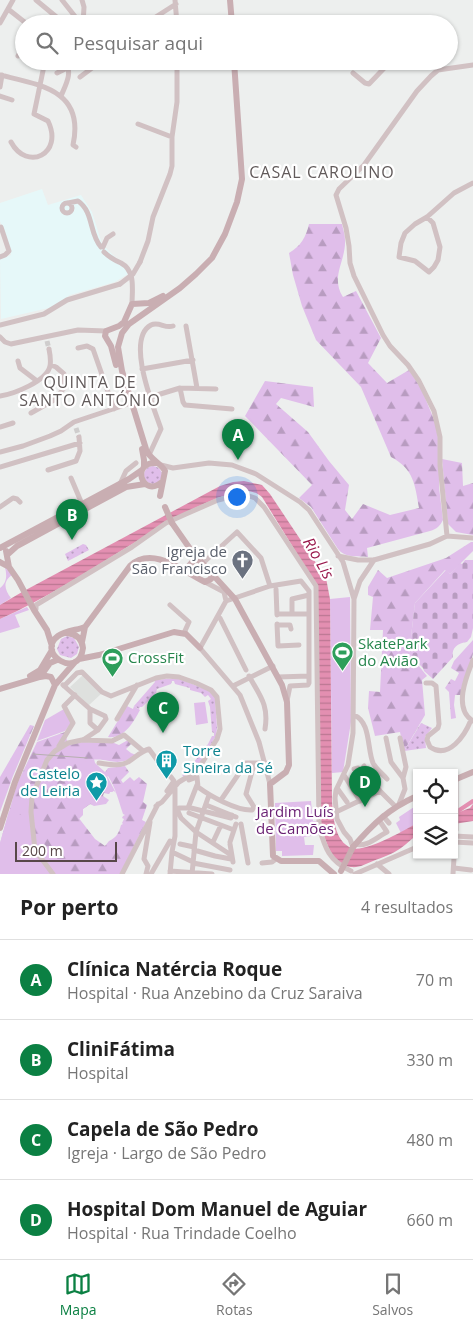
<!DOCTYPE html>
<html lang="pt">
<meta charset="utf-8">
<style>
body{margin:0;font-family:"Open Sans",sans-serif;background:#f6f6f6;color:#222}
.controls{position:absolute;right:15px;bottom:15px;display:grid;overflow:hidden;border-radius:0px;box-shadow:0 1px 4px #0004}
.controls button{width:45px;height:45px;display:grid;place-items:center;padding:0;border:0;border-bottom:1px solid #e0e0e0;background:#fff;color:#222;font:25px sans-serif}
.scale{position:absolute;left:15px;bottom:12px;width:102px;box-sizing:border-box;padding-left:5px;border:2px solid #584749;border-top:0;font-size:14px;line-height:18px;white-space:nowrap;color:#584749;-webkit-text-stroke:4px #fff;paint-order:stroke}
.you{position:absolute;left:236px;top:496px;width:18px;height:18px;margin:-12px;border:4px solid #fff;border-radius:50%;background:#1a73e8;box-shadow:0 0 0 8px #1a73e833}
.badge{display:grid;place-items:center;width:32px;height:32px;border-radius:50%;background:#0b8043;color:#fff;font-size:16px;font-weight:700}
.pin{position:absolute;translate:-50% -41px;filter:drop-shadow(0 1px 2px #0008)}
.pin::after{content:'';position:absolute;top:26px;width:18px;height:15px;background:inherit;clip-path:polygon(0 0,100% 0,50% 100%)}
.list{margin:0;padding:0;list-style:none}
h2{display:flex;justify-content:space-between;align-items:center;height:65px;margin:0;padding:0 20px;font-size:21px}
h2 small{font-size:16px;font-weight:400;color:#767676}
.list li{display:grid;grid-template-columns:32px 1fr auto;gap:15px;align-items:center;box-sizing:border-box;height:80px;padding:0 20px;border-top:1px solid #e0e0e0}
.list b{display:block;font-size:19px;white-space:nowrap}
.list p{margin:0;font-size:16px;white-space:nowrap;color:#767676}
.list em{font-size:16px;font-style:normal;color:#767676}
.icon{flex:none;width:28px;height:28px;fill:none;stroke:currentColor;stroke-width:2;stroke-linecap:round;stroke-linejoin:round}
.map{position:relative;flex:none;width:473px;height:874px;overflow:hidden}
.search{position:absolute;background:#fff;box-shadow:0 1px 4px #0004;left:15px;right:15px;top:15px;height:55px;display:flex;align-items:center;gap:12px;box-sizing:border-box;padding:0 18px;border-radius:28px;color:#767676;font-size:19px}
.sheet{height:385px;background:#fff}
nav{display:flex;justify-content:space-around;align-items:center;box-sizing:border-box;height:70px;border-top:1px solid #e0e0e0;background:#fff;font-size:14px;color:#767676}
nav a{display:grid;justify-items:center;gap:2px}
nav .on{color:#0b8043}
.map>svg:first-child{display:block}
</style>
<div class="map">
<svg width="473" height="874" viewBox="0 0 473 874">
<defs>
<pattern id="grass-dots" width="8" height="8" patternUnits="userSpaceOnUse" patternTransform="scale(1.25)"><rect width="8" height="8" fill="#e0beea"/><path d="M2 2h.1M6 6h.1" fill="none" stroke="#b89cc0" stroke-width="1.8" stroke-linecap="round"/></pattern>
<pattern id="forest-firs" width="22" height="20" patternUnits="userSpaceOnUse" patternTransform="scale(1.25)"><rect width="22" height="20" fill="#e0beea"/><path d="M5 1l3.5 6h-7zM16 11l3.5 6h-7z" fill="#b89cc0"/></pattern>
<pattern id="cemetery-stones" width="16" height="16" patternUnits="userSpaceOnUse" patternTransform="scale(1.25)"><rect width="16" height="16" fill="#e0beea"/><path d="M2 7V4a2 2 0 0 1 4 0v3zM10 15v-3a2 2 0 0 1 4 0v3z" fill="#b89cc0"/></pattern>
<pattern id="water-rules" width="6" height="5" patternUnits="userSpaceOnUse" patternTransform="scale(1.25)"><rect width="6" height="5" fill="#e38fb1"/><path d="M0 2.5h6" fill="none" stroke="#bb7792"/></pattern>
</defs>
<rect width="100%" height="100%" fill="#edefee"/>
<path fill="#e6f8f9" d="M42 189 48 205 81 195 92 212 102 244 116 258 128 265V274L115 282 70 295 53 307 1 319 0 259 11 255 0 221V203Z"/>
<path fill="#dee0de" d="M83 675 101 694 88 706 70 687Z"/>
<path fill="url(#grass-dots)" d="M144 475a9 9 0 1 1 18 0a9 9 0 1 1-18 0Z
M83 544 86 545 89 550 68 561 65 554Z
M67 636 74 638 79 647 77 654 71 658 60 655 57 649 61 639Z
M177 678 205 689 212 692 215 697 217 728 216 736 196 769 184 777 182 775 188 770 190 771 192 769 190 767 208 744 212 736H214V733L212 732 210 707 208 701 211 699 208 695 205 697 201 693 190 690V688L175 684 174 681H172L171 684 157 689 156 693 142 707H140L139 709 134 706 155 682 154 680Z
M421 723 432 728 425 737 426 748 404 751Z"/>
<path fill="url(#forest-firs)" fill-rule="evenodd" d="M309 224H342C343 229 345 235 345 240 346 261 330 277 343 297L356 291 381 338 368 363 387 383 409 370 421 388 435 422 439 442V487L443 520C440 526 437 529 430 531L367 548 368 557C358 556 345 558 338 549L311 507 299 498 312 485 245 416 265 381 313 387 314 407 281 398 276 404 308 432 329 461 349 485 345 510 352 519 363 504 390 515 419 508C415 485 414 469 391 457L361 387 316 340 302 306 293 275 289 253C301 246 306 237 309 224Z
M442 459 462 463 463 486 473 483V535L456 532 448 524Z
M471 542H473V551L450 574 445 570 415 603 409 654 427 676 422 680 425 715 404 751 400 732 375 736 368 708 369 691 380 692 383 630H370L373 597 368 595V587L378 570 387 578 446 558Z
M473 640V654L461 695H455L454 705 456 718 451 719 449 692 445 688 451 679 455 681 459 673 451 668 454 661Z
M127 706 133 709 134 706 140 710C133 723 124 739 108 737Z
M30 725 34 726 13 776 0 812V777Z
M65 732 68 745 82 742 114 743 119 745 128 740 132 743 126 749 131 753 136 755C116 769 110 757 91 760L103 775 108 768 125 766 129 772 121 780 123 783 130 777 134 781 139 777 147 784 143 802 147 805 142 820 146 822 120 874H0V843L17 784 37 742ZM108 776C116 789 118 799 123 814L125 815 123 816 122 818 124 819 122 823 123 824 121 825C119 833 116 838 109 841L105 846 95 839 78 817 79 810 82 816 83 809 90 804 94 806 106 804 109 800 103 796 104 793 109 794 110 792H113L105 778Z"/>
<path fill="url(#cemetery-stones)" d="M465 560H473V628L471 637 467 642C458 643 451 648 453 657L433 679 424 671 423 668 409 654 415 603 446 570 450 574 460 563 462 564Z"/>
<path fill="#e0beea" d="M5 567 12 575C2 582 5 590 11 598L0 605V588C7 583 7 575 5 567Z
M350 597 351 722 343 772 332 773 330 599Z
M27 607 29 610 15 615 20 627 0 633V619Z
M205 702 208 723 196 725 194 703Z
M64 709 71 723 65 731 37 741 45 720Z
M94 759 95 763 105 772 116 793 114 791 110 792 109 794 98 790 90 804 83 809V815L79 819C75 814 70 807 68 802 59 783 77 762 94 759Z
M311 801 313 821H317L319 835 304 837 305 845H314L313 855 282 856V851H276L275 803Z
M417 805V823L401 833 396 823 400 820 399 817Z
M9 811 31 818 35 849 52 874H0V843Z"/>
<path fill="url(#water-rules)" d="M244 481 262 485 270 494 326 578 330 599 332 800C333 815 334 842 352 848 365 853 405 830 417 823V835C411 839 407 844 401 848 393 854 383 857 373 861 366 864 359 868 351 867 332 866 323 837 321 821L317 586 262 497C253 489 241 490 230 494 193 505 161 527 129 546 87 572 45 599 0 619V605L22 592 220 486 233 482Z
M473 804V821L454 824V814L470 808Z"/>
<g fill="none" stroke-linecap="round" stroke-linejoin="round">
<path stroke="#e38fb1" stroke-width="4" d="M458 811 473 801"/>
<path stroke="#cfcdcd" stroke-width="5" stroke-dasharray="5 2.5" stroke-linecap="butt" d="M47 341 49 349
M76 428 79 437"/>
<path stroke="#d1c1c3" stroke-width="5" d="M36 0 65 24
M62 0 81 24
M82 0 84 7 83 24
M175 0 177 24
M8 9 27 24
M151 20 176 4
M438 22V24
M0 23 13 0
M18 56 24 45
M437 61 438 70
M57 73 69 67
M353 73 365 83 369 84 391 61
M0 75C40 85 85 90 73 145L76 147
M80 77 92 68 93 61
M0 87 2 75
M0 96 12 100
M61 96C66 84 73 73 65 61
M138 124 172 137
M11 142C27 172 64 154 48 121L34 114 45 61
M68 203 78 201C94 212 89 234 101 247
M62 208a5 5 0 1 1 10 0a5 5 0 1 1-10 0Z
M427 217 433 223 440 247 438 260 434 267 429 272 415 261 399 257 401 243 405 233 415 224 427 217 454 193 473 183
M103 247 107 238 113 234
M104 252C109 257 114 260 121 263 136 271 132 290 132 304
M0 257 5 255 9 251 1 227
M140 262 148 241 153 217 170 174 172 166V137L177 102V61
M0 325 44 314 67 300 120 284
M186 326 197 388
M0 337 5 342 11 344 78 330 106 331
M78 348 87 346 93 349 114 409
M18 361 20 368 37 381
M142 369 193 360
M180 388 183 402 185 405 232 409
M0 396C14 394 47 381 50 366 51 361 50 354 49 349
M131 403 180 388 216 389
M31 413 54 400 65 387 64 374 56 367 51 365
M0 427 13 423
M0 452 23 446 50 436 61 431 74 422 128 404
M149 455 161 429C154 408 125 339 151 325 159 321 165 329 173 326
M161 465 173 468 209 463 232 465 256 474 300 502 309 510 343 562 354 599
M0 467 80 443
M48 470 76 461 80 451 79 437
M71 478 82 504
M120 484 126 471 136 463
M0 507 13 498 17 499 20 502
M447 536 440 465V437L434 411 419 381 408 365 390 346 383 335 354 276 350 263 349 246 346 228 336 195 339 189 364 165 417 91 431 76 438 70 473 65
M338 556 358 560H374L430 544 447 536 473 538
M203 563 237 532 261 558 270 586
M205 582 224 592 226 601
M276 589 277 615
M170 605 189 622 184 633
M36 609V605L132 547 166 523 186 514 218 500 243 494 255 498 264 507 316 586 319 827C325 848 329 861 351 871
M277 614H309
M292 614V599L309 595
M217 617 220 618 246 670
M277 624 278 646 299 645
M277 625H290L291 629
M249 676C260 696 269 705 265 729
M278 677 309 676
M426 683H432L436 686 439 724 438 728 428 736 427 740 430 747C449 760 465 735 471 720
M63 685 90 709 105 716 106 719 98 730 83 740
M64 686 77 673 82 672 102 692 111 696 156 678 167 676 179 677 196 683 211 690 217 697 220 729 217 739 197 771 179 782 162 802 156 806
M233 686 273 666
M90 709V723L98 730
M354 715C371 722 367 749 373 763 376 769 383 774 387 779
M117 719 137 685
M473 721C453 709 466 677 473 660
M386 738 391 762 403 778
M59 746 73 723 64 706 75 695
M99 763C108 764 120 767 128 762 135 758 141 751 149 749L168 775
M364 766 380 791 395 806
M354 769 358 768
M344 775 360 801
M189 780 197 777 198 787C210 796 237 811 252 810L254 807 246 794 254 764
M270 784 259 742 240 695 200 648 226 601 270 586 301 581 309 591V683L308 685 290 686 287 701
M337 788 347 802
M167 791 174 781 171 777
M221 800 246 763H266
M399 804 405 789 403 778 406 767 400 738
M206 805 236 817
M179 808H191L231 818 232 815
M188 808 197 785
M177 809 181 818 196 832 231 855
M336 812 380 791
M189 813 234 830
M383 816 389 823
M241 824 248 863
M454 834 456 830V779
M454 836 473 837
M213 842 221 825
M230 842 236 824
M454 842 473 843
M180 844 194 847
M230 844 233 862
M355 844C366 848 377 837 387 832L379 820
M353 847 350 839 344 832 337 819 335 798 336 790 348 765 353 733 354 599 360 581 374 560
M194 850 215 856 231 859
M172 852 193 862
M193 863 230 870
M262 863 272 862 276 859
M377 864 389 874
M454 868 471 870
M170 871 212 874
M53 874 35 850 31 812 32 797 47 760 55 751 68 743 82 740 112 741 124 735 143 751
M122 874 158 804
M146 874 148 866 144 859 150 822
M151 874 170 841
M170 874 172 852 175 836V787
M192 874 196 832 209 795
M355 874 417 847
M453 874 455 842"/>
<path stroke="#c9aeb2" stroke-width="6" d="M230 0 232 24
M116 365 111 346 105 336 106 331 119 326 124 322 132 304 149 303 163 296
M142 449 144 460V467
M157 463C130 461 142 499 162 482
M160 496 165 471C160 462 150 460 146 449L122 371 118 347 122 333 129 324 180 288 196 274 212 258 225 234 237 202 242 179 234 61
M172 523 193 553 235 599 282 685 287 702 289 765 286 772 270 784 273 856 281 861H319L334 874
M0 548 129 479 142 470
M6 551 9 567 18 580 34 610 47 630 52 646
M7 555 17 546 126 487 145 484
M0 562 9 567
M180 569 188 567 194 560H200
M67 633C76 634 82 639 83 648 79 681 35 653 58 636 65 631 77 630 85 627
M82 642 85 627 130 566C152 545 183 571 205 582L211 579V572
M79 659 99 655 174 632 186 634 200 648
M30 676 40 670 52 650
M40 677 46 676 51 677 55 685
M0 689 40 677 50 663 57 660
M454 780 473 772
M0 828 15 782 55 685 75 662
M353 847C373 824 388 809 417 796"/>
<path stroke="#b6afaf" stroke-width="1" d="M33 754 87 758"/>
<path stroke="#d1c1c3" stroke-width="5" d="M120 284 133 274 140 262"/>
<path stroke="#c9aeb2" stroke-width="6" d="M165 507 172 523
M341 871 353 847"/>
</g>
<defs>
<symbol id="church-pin" viewBox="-11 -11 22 30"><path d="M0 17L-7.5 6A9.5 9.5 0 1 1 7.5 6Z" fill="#6b7280" stroke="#fff"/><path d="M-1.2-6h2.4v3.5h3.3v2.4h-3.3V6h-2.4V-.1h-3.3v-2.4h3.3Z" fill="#fff"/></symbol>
<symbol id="stadium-pin" viewBox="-11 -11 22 30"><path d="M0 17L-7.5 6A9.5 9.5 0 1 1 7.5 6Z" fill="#2e9e5b" stroke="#fff"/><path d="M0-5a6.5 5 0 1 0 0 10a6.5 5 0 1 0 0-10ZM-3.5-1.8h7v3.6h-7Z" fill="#fff"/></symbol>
<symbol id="building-pin" viewBox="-11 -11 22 30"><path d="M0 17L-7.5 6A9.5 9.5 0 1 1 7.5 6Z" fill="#0f9aa8" stroke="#fff"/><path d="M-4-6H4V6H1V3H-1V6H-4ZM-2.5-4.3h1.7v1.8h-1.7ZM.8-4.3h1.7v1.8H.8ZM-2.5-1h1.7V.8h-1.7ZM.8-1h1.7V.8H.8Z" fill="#fff"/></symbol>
<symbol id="sight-pin" viewBox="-11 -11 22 30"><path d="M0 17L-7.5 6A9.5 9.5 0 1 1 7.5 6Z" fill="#0f9aa8" stroke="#fff"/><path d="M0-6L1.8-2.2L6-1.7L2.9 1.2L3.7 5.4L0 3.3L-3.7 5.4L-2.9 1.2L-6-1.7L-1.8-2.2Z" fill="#fff"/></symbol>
</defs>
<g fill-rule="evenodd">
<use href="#church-pin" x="230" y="548" width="25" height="34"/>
<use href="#stadium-pin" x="330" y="640" width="25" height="34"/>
<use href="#stadium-pin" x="100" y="646" width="25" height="34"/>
<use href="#building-pin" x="154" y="748" width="25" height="34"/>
<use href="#sight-pin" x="84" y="770" width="25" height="34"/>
</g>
<g text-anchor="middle" stroke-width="4.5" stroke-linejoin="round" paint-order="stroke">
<g font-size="15" fill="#5b616d" stroke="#fff" text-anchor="end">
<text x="227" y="557">Igreja de<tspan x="227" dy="17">São Francisco</tspan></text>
</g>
<g font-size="15" fill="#27864d" stroke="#fff" text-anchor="start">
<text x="358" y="649">SkatePark<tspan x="358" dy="17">do Avião</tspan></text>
<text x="128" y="663">CrossFit</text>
</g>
<g font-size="15" fill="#0d838f" stroke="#fff" text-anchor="start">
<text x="183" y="756">Torre<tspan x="183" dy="17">Sineira da Sé</tspan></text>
<text x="80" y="779" text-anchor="end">Castelo<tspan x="80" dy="17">de Leiria</tspan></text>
</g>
<g font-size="15" fill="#691f72" stroke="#fff">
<text x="295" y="817">Jardim Luís<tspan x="295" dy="17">de Camões</tspan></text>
</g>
<g font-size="16" letter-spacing="1" fill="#615a5a" stroke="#fff">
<text x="322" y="178">CASAL CAROLINO</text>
<text x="90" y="388">QUINTA DE<tspan x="90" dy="18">SANTO ANTÓNIO</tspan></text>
</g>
<g font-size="16" font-style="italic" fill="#99194c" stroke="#fff">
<text transform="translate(319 558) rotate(60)" y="6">Rio Lis</text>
</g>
</g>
</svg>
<div class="controls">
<button><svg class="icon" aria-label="locate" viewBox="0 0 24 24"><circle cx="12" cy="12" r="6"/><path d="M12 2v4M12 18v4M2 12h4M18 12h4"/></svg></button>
<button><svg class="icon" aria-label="layers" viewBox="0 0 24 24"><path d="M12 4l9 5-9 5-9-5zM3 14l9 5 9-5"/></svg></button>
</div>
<div class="scale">200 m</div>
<div class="you"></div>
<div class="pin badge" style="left:238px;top:460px">A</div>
<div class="pin badge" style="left:72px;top:540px">B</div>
<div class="pin badge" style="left:163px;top:733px">C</div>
<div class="pin badge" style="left:365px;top:807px">D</div>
<div class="search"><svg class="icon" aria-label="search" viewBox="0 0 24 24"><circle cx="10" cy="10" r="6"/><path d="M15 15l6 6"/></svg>Pesquisar aqui</div>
</div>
<section class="sheet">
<h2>Por perto<small>4 resultados</small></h2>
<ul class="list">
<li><span class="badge">A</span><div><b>Clínica Natércia Roque</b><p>Hospital · Rua Anzebino da Cruz Saraiva</p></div><em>70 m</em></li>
<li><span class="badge">B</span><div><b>CliniFátima</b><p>Hospital</p></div><em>330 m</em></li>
<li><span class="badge">C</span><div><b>Capela de São Pedro</b><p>Igreja · Largo de São Pedro</p></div><em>480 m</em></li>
<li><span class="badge">D</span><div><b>Hospital Dom Manuel de Aguiar</b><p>Hospital · Rua Trindade Coelho</p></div><em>660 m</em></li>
</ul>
</section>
<nav>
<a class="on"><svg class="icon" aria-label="map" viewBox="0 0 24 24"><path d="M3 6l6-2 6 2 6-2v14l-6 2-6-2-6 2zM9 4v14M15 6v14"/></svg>Mapa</a>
<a><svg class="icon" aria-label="directions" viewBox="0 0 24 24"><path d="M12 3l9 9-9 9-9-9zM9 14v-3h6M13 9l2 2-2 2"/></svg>Rotas</a>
<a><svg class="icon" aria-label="saved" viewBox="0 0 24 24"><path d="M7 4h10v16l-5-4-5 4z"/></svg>Salvos</a>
</nav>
